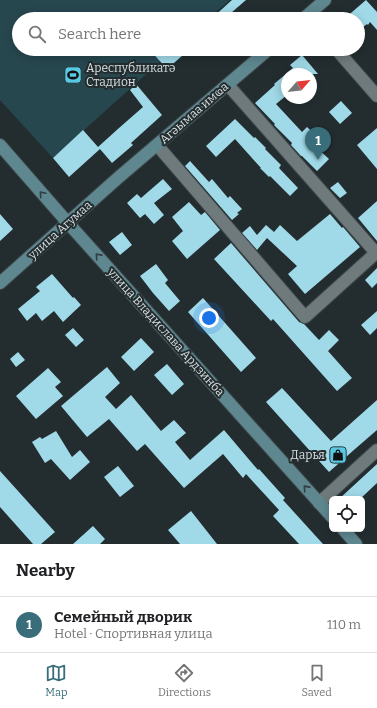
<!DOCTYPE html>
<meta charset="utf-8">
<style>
body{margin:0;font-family:Bitter,serif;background:#f6f6f6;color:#202124}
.controls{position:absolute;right:12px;bottom:12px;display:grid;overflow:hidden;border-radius:6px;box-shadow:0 2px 10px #0003}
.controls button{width:36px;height:36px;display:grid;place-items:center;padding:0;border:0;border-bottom:1px solid #e0e0e0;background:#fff;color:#202124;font:20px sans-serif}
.compass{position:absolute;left:281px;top:68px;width:36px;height:36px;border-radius:50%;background:#fff;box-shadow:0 2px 10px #0003;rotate:63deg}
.you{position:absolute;left:209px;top:318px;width:14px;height:14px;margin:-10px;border:3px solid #fff;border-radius:50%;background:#1a73e8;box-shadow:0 0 0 6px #1a73e833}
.badge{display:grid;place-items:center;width:26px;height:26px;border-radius:50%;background:#396d7a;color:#fff;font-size:13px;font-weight:700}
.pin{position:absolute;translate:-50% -33px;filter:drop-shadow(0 1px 2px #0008)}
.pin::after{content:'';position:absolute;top:21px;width:14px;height:12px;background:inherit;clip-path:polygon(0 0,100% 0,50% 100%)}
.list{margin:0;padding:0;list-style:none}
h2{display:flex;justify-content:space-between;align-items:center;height:52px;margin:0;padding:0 16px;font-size:17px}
h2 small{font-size:13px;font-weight:400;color:#757577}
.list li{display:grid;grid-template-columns:26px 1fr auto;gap:12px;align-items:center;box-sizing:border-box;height:56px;padding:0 16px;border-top:1px solid #e0e0e0}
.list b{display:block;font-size:15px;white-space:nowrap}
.list p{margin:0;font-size:13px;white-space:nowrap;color:#757577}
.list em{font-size:13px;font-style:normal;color:#757577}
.icon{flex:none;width:22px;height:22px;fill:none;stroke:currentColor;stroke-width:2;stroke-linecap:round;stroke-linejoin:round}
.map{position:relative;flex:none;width:377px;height:544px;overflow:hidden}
.search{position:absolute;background:#fff;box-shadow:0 2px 10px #0003;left:12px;right:12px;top:12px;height:44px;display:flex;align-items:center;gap:10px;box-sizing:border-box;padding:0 14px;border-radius:22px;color:#757577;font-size:15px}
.sheet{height:108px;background:#fff}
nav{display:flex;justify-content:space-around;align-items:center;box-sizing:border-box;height:56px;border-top:1px solid #e0e0e0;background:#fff;font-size:11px;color:#757577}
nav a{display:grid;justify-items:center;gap:2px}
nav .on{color:#396d7a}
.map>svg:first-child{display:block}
</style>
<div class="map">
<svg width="377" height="544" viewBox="0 0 377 544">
<rect width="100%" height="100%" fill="#232d30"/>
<path fill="#27474f" d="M0 0H230L208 19H19V49H174L53 158 0 100Z"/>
<path fill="#a0d9e8" d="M232 0H246L224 19H211Z
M366 0 377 12V30L370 22 368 25 367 24 358 31V19H344Z
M149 49H190L167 69Z
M302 55 318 74H287V95L276 104 302 132 307 127 319 138 313 144 329 159 317 171 302 156H301L291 145 292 143 274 125 275 124 255 103 275 85 274 84 293 68 290 65Z
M136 84 162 115 131 143 133 145 112 163 100 149 69 177 53 158 83 130 98 147 119 128 143 107 130 90Z
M341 101 352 113 340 124 329 112Z
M235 119 254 138 255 137 266 148 265 149 281 165 279 168 298 188 290 196 270 176 269 177 260 168H261L235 139 216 157 206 146Z
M377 128V169L357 145Z
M190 161 209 182 212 179 228 198 230 196 242 209 237 213 239 214 232 220 185 166Z
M163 179 172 189 154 203 164 215 154 224 145 214 140 218 127 203 137 194 141 198Z
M338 182 347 193 340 198 330 188Z
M377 201V241L358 218Z
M189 202 201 215 205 212 220 230 187 259 172 241 183 231 172 217Z
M0 214 13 229 0 241Z
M330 214 342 228 343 227 360 247 305 294 288 274 297 266 267 238 257 250 242 233 250 226 257 235 266 225 274 232 280 225 297 241Z
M122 232 132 245 120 255 109 242Z
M231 243 299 322 304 324 319 340 329 330 339 340 328 351 352 378 337 391 273 319 271 321 214 259Z
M156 264 168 280 165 283 180 301 169 311 153 293 140 276Z
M377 268V283L372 288 365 280Z
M52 274 73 298 74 297 81 305 63 322 54 311 42 321 36 313 27 321 18 309 40 291 36 287Z
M203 298 256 358 241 372 188 312Z
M377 311V328L370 335 361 325Z
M73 328 84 340 76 347 65 335Z
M141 338 154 352 134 371 121 357Z
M18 352 25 360 16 367 10 359Z
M167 364 184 384 172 395 154 375Z
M107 367 120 383 105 397 116 409 131 395 161 431 174 420 186 433 175 442 190 460 224 430 258 470 259 469 285 498 283 500 323 544H299L273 516 279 510 246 474 243 478 223 454 184 488 145 444 137 451 109 419 87 437 61 406Z
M48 368 61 382 55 387 63 396 36 419 16 396Z
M282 388 331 441 377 400V430L355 449 329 472 266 402Z
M56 431 72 457 80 450 90 462 70 480 51 459 45 463 32 442 40 437 42 439Z
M377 464V483L360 499H339Z
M118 466 134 486 120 497 104 477Z
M0 471 55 532 41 544H33L0 507Z
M191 511 217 544H180L168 530Z
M93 526 105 539 100 544H73Z"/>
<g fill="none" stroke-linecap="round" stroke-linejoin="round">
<defs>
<path id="street" d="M336 49 377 96
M228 85 377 254
M157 145 305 317 377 252
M319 503 377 450"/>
<path id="secondary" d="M303 19 325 0
M0 145 68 223 332 517
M0 283 119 177 269 49
M343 529 356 544"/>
</defs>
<use href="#street" stroke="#414a4c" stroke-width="14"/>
<use href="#secondary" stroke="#414a4c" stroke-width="14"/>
<use href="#street" stroke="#6f7a7d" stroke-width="12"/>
<use href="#secondary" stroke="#5e8790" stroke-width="12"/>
</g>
<defs><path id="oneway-chevron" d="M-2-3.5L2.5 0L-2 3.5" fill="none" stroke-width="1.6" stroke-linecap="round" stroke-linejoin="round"/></defs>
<g stroke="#2f3f43">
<use href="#oneway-chevron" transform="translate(42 194) rotate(-131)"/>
<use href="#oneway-chevron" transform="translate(98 256) rotate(-132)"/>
<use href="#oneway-chevron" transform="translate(306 488) rotate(-132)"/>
</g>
<defs>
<symbol id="stadium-square" viewBox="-11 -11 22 22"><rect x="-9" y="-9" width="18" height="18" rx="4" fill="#58c9e3" stroke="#232d30"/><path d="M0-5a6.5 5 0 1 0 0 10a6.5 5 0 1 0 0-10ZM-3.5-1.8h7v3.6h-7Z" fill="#111"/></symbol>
<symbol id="shop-square" viewBox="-11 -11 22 22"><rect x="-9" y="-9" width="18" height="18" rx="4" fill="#58c9e3" stroke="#232d30"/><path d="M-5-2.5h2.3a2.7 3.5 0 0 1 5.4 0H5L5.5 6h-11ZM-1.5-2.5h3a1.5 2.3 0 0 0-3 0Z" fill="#111"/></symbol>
</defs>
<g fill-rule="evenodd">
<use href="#stadium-square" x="63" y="65" width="20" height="20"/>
<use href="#shop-square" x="328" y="445" width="20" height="20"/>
</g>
<g text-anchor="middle" stroke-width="4" stroke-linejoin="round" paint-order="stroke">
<g font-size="12" fill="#d9dfe1" stroke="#232d30" text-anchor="start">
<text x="86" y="72">Ареспубликатә<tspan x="86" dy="14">Стадион</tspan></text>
<text x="325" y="459" text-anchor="end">Дарья</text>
</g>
<g font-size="12" fill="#d9dfe1" stroke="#232d30">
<text transform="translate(194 113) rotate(-41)" y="4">Агәымаа имҩа</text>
<text transform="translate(60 230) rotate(-42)" y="4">улица Агумаа</text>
<text transform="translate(166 332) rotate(48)" y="4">улица Владислава Ардзинба</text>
</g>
</g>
</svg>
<div class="controls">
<button><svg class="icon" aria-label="locate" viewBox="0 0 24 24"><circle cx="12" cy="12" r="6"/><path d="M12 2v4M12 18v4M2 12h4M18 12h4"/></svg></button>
</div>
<svg class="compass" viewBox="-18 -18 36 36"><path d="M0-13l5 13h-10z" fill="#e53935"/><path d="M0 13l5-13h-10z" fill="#757577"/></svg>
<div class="you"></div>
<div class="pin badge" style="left:318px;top:160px">1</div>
<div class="search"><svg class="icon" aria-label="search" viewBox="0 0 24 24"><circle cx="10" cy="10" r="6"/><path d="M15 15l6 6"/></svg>Search here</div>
</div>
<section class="sheet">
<h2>Nearby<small></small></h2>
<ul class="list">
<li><span class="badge">1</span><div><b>Семейный дворик</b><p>Hotel · Спортивная улица</p></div><em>110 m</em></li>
</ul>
</section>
<nav>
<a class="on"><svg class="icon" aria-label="map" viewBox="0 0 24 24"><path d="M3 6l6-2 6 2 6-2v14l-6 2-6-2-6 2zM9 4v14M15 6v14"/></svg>Map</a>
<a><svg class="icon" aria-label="directions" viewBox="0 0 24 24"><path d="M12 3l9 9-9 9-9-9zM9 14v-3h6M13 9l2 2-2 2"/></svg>Directions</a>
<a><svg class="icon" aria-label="saved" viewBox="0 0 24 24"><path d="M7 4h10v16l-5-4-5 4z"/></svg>Saved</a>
</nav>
